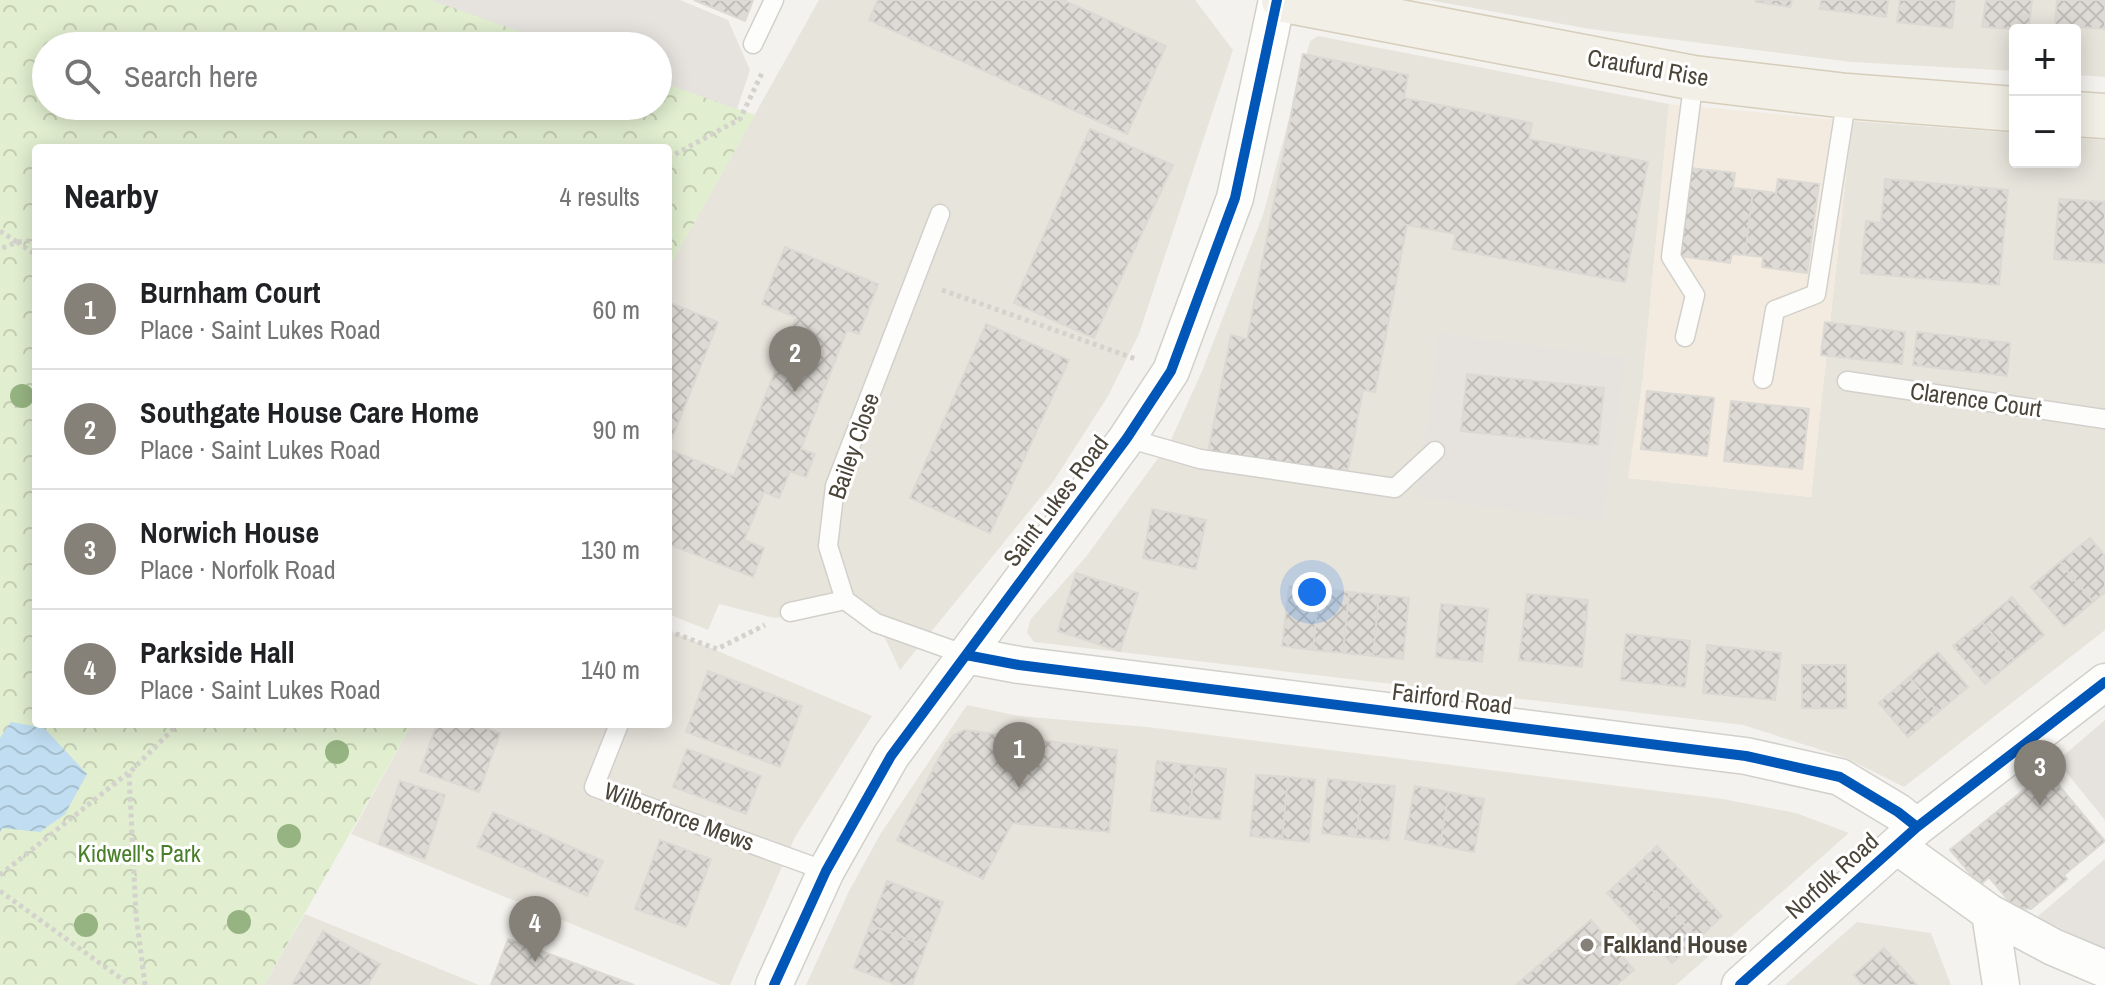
<!DOCTYPE html>
<meta charset="utf-8">
<style>
body{margin:0;font-family:"Archivo Narrow",sans-serif;background:#f2f2f2;color:#202124}
.controls{position:absolute;right:24px;top:24px;display:grid;overflow:hidden;border-radius:8px;box-shadow:0 4px 20px #0003}
.controls button{width:72px;height:72px;display:grid;place-items:center;padding:0;border:0;border-bottom:2px solid #e0e0e0;background:#fff;color:#202124;font:40px sans-serif}
.you{position:absolute;left:1312px;top:592px;width:28px;height:28px;margin:-20px;border:6px solid #fff;border-radius:50%;background:#1a73e8;box-shadow:0 0 0 12px #1a73e833}
.badge{display:grid;place-items:center;width:52px;height:52px;border-radius:50%;background:#868178;color:#fff;font-size:26px;font-weight:700}
.pin{position:absolute;translate:-50% -66px;filter:drop-shadow(0 2px 4px #0008)}
.pin::after{content:'';position:absolute;top:42px;width:28px;height:24px;background:inherit;clip-path:polygon(0 0,100% 0,50% 100%)}
.list{margin:0;padding:0;list-style:none}
h2{display:flex;justify-content:space-between;align-items:center;height:104px;margin:0;padding:0 32px;font-size:34px}
h2 small{font-size:26px;font-weight:400;color:#757577}
.list li{display:grid;grid-template-columns:52px 1fr auto;gap:24px;align-items:center;box-sizing:border-box;height:120px;padding:0 32px;border-top:2px solid #e0e0e0}
.list b{display:block;font-size:30px;white-space:nowrap}
.list p{margin:0;font-size:26px;white-space:nowrap;color:#757577}
.list em{font-size:26px;font-style:normal;color:#757577}
.icon{flex:none;width:44px;height:44px;fill:none;stroke:currentColor;stroke-width:2;stroke-linecap:round;stroke-linejoin:round}
.map{position:relative;flex:none;width:2105px;height:985px;overflow:hidden}
.search{position:absolute;background:#fff;box-shadow:0 4px 20px #0003;left:32px;top:32px;width:640px;height:88px;display:flex;align-items:center;gap:20px;box-sizing:border-box;padding:0 28px;border-radius:44px;color:#757577;font-size:30px}
.panel{position:absolute;background:#fff;box-shadow:0 4px 20px #0003;left:32px;top:144px;width:640px;height:584px;border-radius:8px}
.map>svg:first-child{display:block}
</style>
<div class="map">
<svg width="2105" height="985" viewBox="0 0 2105 985">
<defs>
<pattern id="park-crowns" width="20" height="18" patternUnits="userSpaceOnUse" patternTransform="scale(2)"><rect width="20" height="18" fill="#e1eecf"/><path d="M2 6a3 3 0 1 1 6 0M12 15a3 3 0 1 1 6 0" fill="none" stroke="#c3cdb2"/></pattern>
<pattern id="water-waves" width="16" height="10" patternUnits="userSpaceOnUse" patternTransform="scale(2)"><rect width="16" height="10" fill="#c0ddf1"/><path d="M0 5q4-4 8 0t8 0" fill="none" stroke="#a6bfcf"/></pattern>
<pattern id="building-cross-hatch" width="8" height="8" patternUnits="userSpaceOnUse" patternTransform="scale(2)"><rect width="8" height="8" fill="#dedbd6"/><path d="M0 0l8 8M0 8l8-8" fill="none" stroke="#c0bdb8"/></pattern>
</defs>
<rect width="100%" height="100%" fill="#f4f2ee"/>
<path fill="#e7e4dc" d="M819 0H1195L1233 50 1139 334 1108 396 1053 482 900 670 882 632 845 609 774 618 719 604 708 630 668 614V269Z
M1429 0H2105V77L2075 75V30H2015V71L1851 62 1590 29Z
M1318 36 1669 104 1643 378 1629 478 1811 497 1852 121 2015 133V162H2075V138L2105 140V630L1904 787 1846 758 1743 725 1034 642 1027 633 1030 620 1085 558 1170 442 1202 371 1263 215 1310 41Z
M668 630 872 716 795 837 730 985H721L351 834 412 724H668Z
M967 705 1019 716 1147 727 1723 799 1796 813 1849 833 1676 985H806L849 891 881 833Z
M305 914 479 985H264Z
M1857 922 1931 933 1951 985H1785Z"/>
<path fill="#f3ebdf" d="M1669 104 1852 121 1811 497 1628 478 1643 378Z"/>
<path fill="url(#park-crowns)" d="M0 0H435L563 46H46V106H658V80L755 115 668 269V148H36V724H412L264 985H0Z"/>
<path fill="#e6e3df" d="M431 0H680L728 20 750 70 737 109 658 81V46H560Z
M1439 333 1626 358 1603 522 1416 497Z
M2105 720V820L2057 761Z
M2105 859V950L2037 917Z"/>
<path fill="url(#water-waves)" d="M11 722 44 728 87 774 65 814 40 832 2 828 0 833V738Z"/>
<path fill="url(#building-cross-hatch)" stroke="#dcd9d4" stroke-width="2" d="M694 0H753L745 21Z
M878 0H1063L1166 46 1127 134 869 20Z
M1756 0H1792L1790 7 1756 2Z
M1821 0H1888L1886 17 1820 9Z
M1900 0H1955L1952 28 1897 22Z
M1986 0H2032L2029 30 1982 27Z
M2057 0H2105V29L2055 25Z
M1303 54 1408 75 1404 98 1532 123 1529 139 1648 162 1625 282 1453 249 1456 234 1407 225 1375 392 1363 390 1346 479 1208 452 1231 335 1247 339Z
M1090 129 1173 165 1094 338 1014 303Z
M1690 168 1735 173 1733 188 1753 190 1745 255 1732 254 1730 263 1679 256Z
M1778 179 1819 184 1807 273 1762 267 1763 257 1745 255 1753 190 1776 193Z
M1885 179 2008 190 1999 285 1861 273 1866 221 1881 223Z
M2059 199 2105 202V263L2054 259Z
M785 247 878 284 859 334 847 330 801 449 815 454 806 477 790 471 779 498 764 492 744 540 764 548 753 577 668 544V449L734 476 796 317 762 304Z
M668 302 718 322 668 449Z
M1825 322 1905 332 1902 364 1821 355Z
M986 324 1069 360 990 533 910 498Z
M1917 332 2010 343 2007 376 1913 365Z
M1467 374 1604 388 1598 445 1461 431Z
M1647 391 1714 398 1707 456 1641 449Z
M1731 401 1809 409 1802 469 1724 461Z
M1152 509 1206 520 1196 569 1143 558Z
M2090 538 2105 556V592L2093 602 2060 562Z
M2060 562 2093 602 2064 626 2031 587Z
M1076 573 1138 593 1120 651 1058 631Z
M1289 586 1319 589 1313 650 1282 646Z
M1319 589 1349 592 1343 653 1313 650Z
M1349 592 1379 595 1373 656 1343 653Z
M1527 594 1588 600 1582 667 1519 660Z
M1379 595 1409 598 1403 659 1373 656Z
M2012 597 2044 635 2014 660 1982 622Z
M1441 604 1488 609 1482 662 1436 657Z
M1982 622 2014 660 1985 684 1953 646Z
M1626 634 1690 641 1685 687 1621 680Z
M1707 645 1781 653 1775 700 1703 693Z
M1938 652 1968 687 1938 712 1909 677Z
M1802 665H1846V708H1802Z
M708 671 802 706 780 767 686 732Z
M1909 677 1938 712 1908 737 1879 703Z
M437 724H475L500 733 479 792 420 771Z
M964 730 1117 750 1109 832 1012 823 983 879 897 840 946 744 954 735Z
M687 749 761 776 746 814 673 787Z
M1157 761 1195 766 1189 816 1151 811Z
M1195 766 1226 769 1220 819 1189 816Z
M2047 771 2105 841 2064 875 2067 879 2031 909 2014 907 1989 877 1980 885 1950 850Z
M1256 775 1288 777 1282 839 1250 836Z
M1288 777 1315 780 1309 842 1282 839Z
M1328 779 1362 783 1356 837 1322 833Z
M400 781 445 795 425 859 379 844Z
M1362 783 1395 786 1389 840 1356 837Z
M1415 786 1449 792 1440 846 1405 839Z
M1449 792 1484 799 1474 852 1440 846Z
M493 812 603 861 587 896 477 847Z
M660 840 711 859 686 927 635 909Z
M1657 846 1722 916 1698 939 1633 869Z
M1633 869 1698 939 1672 963 1607 893Z
M887 881 943 902 926 946 870 925Z
M1591 920 1634 970 1616 985H1516Z
M870 925 926 946 912 985H897L854 968Z
M323 931 380 964 368 985H292Z
M508 939 634 985H491Z
M1884 948 1917 985H1863L1854 975Z"/>
<g fill="none" stroke-linecap="round" stroke-linejoin="round">
<defs>
<path id="service" d="M753 44 774 0
M940 214 835 486 828 546 845 600 876 623 966 655
M1685 337 1695 295 1671 257 1694 78
M1763 379 1775 310 1816 294 1847 96
M1847 381 2105 419
M1127 438 1200 459 1395 488 1435 451
M790 612 845 600
M619 724 594 787 826 871"/>
<path id="minor" d="M966 655 1019 665 1746 756 1840 777 1898 812 1917 827
M1897 846 1990 913 2053 947 2105 969
M1990 913 2001 985
M774 985 826 871 891 756 1127 438 1171 371 1235 198 1277 0
M1740 985 1917 827 2105 682"/>
<path id="primary" d="M1284 0 1694 78 1847 96 2015 109
M2075 114 2105 116"/>
</defs>
<use href="#service" stroke="#d2d0cb" stroke-width="21"/>
<use href="#minor" stroke="#d2d0cb" stroke-width="39"/>
<use href="#primary" stroke="#d6cebb" stroke-width="47"/>
<path stroke="#d3d2cc" stroke-width="5" stroke-dasharray="4 4" stroke-linecap="butt" d="M668 158 740 119 762 73
M0 231 17 242 0 249
M17 242 36 255
M18 242 36 240
M942 290 1136 359
M668 631 717 649 765 625
M0 875 128 773
M0 891 130 985
M145 985 136 915 129 773 178 724"/>
<use href="#service" stroke="#fdfdfc" stroke-width="18"/>
<use href="#minor" stroke="#fdfdfc" stroke-width="36"/>
<use href="#primary" stroke="#f2efe6" stroke-width="44"/>
<defs>
<path id="cycleway" d="M966 655 1019 665 1746 756 1840 777 1898 812 1917 827
M774 985 826 871 891 756 1127 438 1171 371 1235 198 1277 0
M1740 985 1917 827 2105 682"/>
</defs>
<use href="#cycleway" stroke="#fff" stroke-width="15"/>
<use href="#cycleway" stroke="#0057b8" stroke-width="10"/>
</g>
<g fill="#96b382">
<circle cx="22" cy="396" r="12"/>
<circle cx="337" cy="752" r="12"/>
<circle cx="289" cy="836" r="12"/>
<circle cx="239" cy="922" r="12"/>
<circle cx="86" cy="925" r="12"/>
</g>
<circle fill="#868178" stroke="#fff" stroke-width="3" cx="1587" cy="945" r="8"/>
<g text-anchor="middle" stroke-width="6" stroke-linejoin="round" paint-order="stroke">
<g font-size="24" fill="#4b4439" stroke="#fff">
<text transform="translate(1648 68) rotate(10)" y="8">Craufurd Rise</text>
<text transform="translate(1976 400) rotate(8)" y="8">Clarence Court</text>
<text transform="translate(854 446) rotate(-71)" y="8">Bailey Close</text>
<text transform="translate(1056 501) rotate(-53)" y="8">Saint Lukes Road</text>
<text transform="translate(1452 699) rotate(7)" y="8">Fairford Road</text>
<text transform="translate(679 817) rotate(20)" y="8">Wilberforce Mews</text>
<text transform="translate(1832 876) rotate(-42)" y="8">Norfolk Road</text>
</g>
<g font-size="24" fill="#4a7f2a" stroke="#fff">
<text x="139" y="862">Kidwell's Park</text>
</g>
<g font-size="24" font-weight="bold" fill="#4b4439" stroke="#fff" text-anchor="start">
<text x="1603" y="953">Falkland House</text>
</g>
</g>
</svg>
<div class="controls">
<button>+</button>
<button>−</button>
</div>
<div class="you"></div>
<div class="pin badge" style="left:1019px;top:788px">1</div>
<div class="pin badge" style="left:795px;top:392px">2</div>
<div class="pin badge" style="left:2040px;top:806px">3</div>
<div class="pin badge" style="left:535px;top:962px">4</div>
<div class="search"><svg class="icon" aria-label="search" viewBox="0 0 24 24"><circle cx="10" cy="10" r="6"/><path d="M15 15l6 6"/></svg>Search here</div>
<section class="panel">
<h2>Nearby<small>4 results</small></h2>
<ul class="list">
<li><span class="badge">1</span><div><b>Burnham Court</b><p>Place · Saint Lukes Road</p></div><em>60 m</em></li>
<li><span class="badge">2</span><div><b>Southgate House Care Home</b><p>Place · Saint Lukes Road</p></div><em>90 m</em></li>
<li><span class="badge">3</span><div><b>Norwich House</b><p>Place · Norfolk Road</p></div><em>130 m</em></li>
<li><span class="badge">4</span><div><b>Parkside Hall</b><p>Place · Saint Lukes Road</p></div><em>140 m</em></li>
</ul>
</section>
</div>
